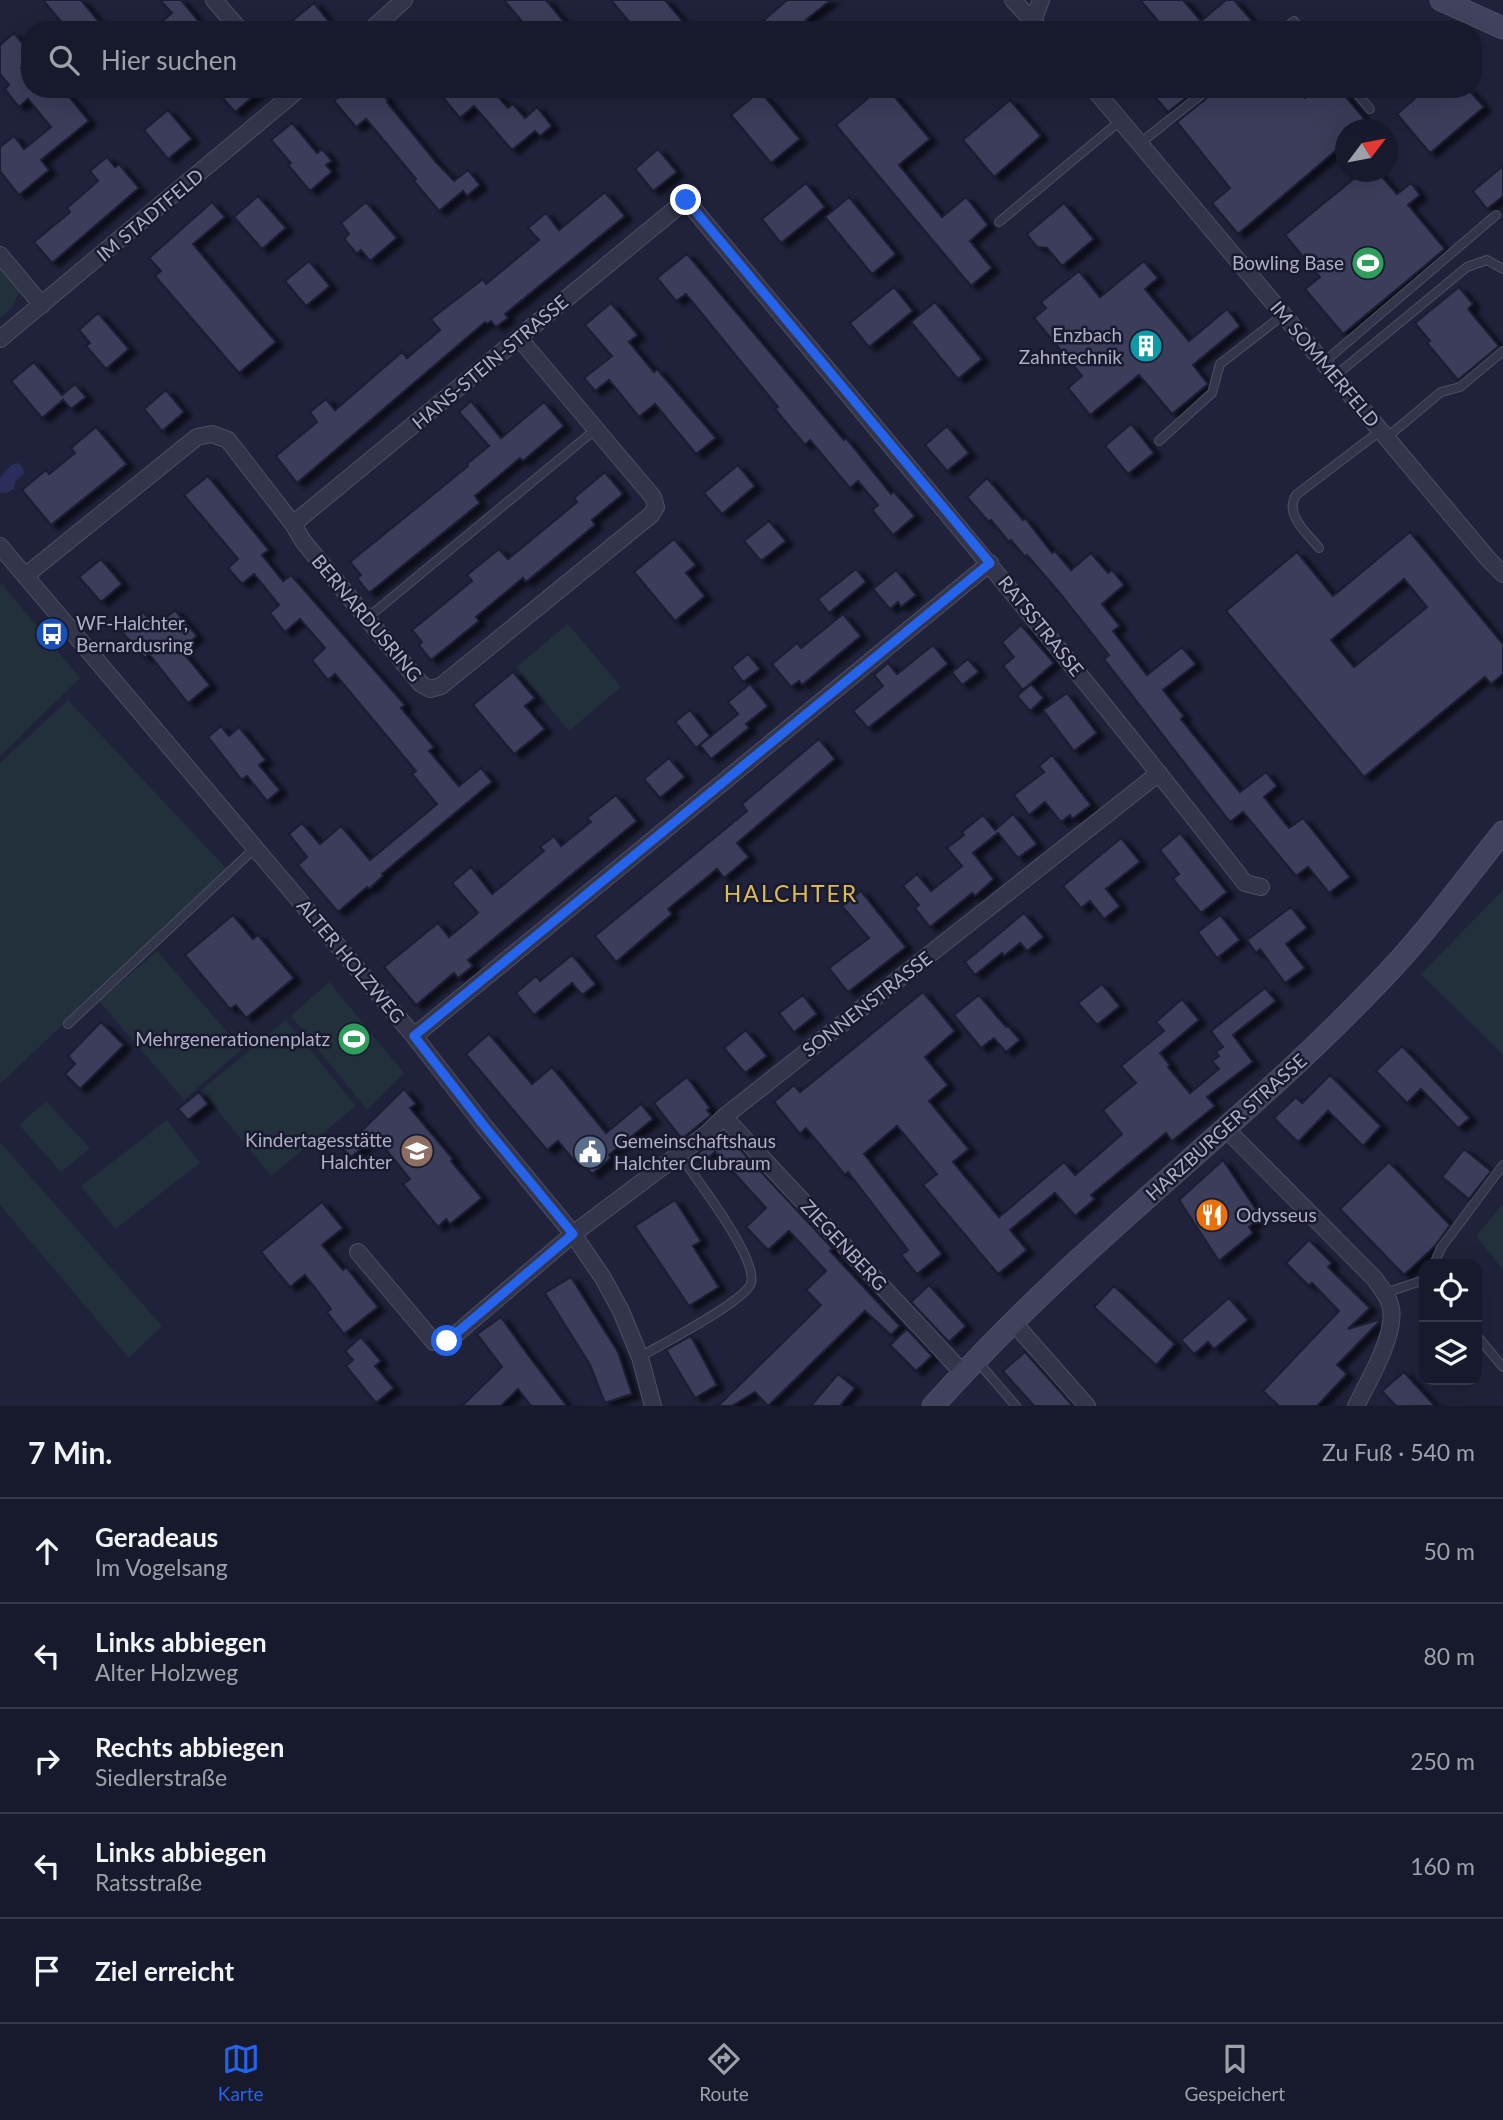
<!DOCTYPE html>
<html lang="de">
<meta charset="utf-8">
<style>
body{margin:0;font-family:Lato,sans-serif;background:#242738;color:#f1f3f6}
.controls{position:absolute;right:21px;bottom:21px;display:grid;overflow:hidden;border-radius:14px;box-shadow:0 7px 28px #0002}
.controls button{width:63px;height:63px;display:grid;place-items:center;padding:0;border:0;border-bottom:2px solid #363848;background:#171a2c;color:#f1f3f6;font:35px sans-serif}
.compass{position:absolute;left:1335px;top:119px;width:63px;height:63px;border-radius:50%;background:#171a2c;box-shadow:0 7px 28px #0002;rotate:58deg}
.stop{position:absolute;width:21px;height:21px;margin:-16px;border:5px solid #2563eb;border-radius:50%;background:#fff}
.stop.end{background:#2563eb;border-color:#fff;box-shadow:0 2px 7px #0008}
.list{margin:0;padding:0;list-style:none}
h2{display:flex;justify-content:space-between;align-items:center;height:91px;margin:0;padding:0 28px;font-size:30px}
h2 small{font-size:23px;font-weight:400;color:#9ea1a9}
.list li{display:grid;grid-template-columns:46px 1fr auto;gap:21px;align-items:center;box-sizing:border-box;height:105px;padding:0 28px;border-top:2px solid #363848}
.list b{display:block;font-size:26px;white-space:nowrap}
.list p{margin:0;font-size:23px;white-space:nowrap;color:#9ea1a9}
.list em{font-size:23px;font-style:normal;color:#9ea1a9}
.icon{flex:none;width:38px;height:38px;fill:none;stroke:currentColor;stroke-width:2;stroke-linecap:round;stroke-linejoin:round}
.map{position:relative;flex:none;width:1503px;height:1406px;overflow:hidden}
.search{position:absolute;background:#171a2c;box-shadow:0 7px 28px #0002;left:21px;right:21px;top:21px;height:77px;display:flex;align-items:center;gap:18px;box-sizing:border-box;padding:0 24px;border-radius:28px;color:#9ea1a9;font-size:26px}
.sheet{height:616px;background:#171a2c}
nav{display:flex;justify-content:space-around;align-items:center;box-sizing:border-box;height:98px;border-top:2px solid #363848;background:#171a2c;font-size:19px;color:#9ea1a9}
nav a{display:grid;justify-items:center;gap:4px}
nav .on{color:#2563eb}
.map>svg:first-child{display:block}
</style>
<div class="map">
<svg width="1503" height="1406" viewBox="0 0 1503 1406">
<defs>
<filter id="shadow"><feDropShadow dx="7" dy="4" stdDeviation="2" flood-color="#0009"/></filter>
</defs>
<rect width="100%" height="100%" fill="#1f223a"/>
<path fill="#21303b" d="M0 266 20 290 13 307 0 318Z
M2 584 80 678 0 756V586Z
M568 624 621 687 569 731 516 667Z
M68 700 227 869 0 1084V763Z
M1503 890V1055L1421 974Z
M157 951 242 1049 184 1100 99 1001Z
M329 982 404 1073 367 1110 291 1016Z
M286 1020 356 1106 271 1176 201 1090Z
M46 1101 90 1148 61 1172 19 1125Z
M167 1120 200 1163 115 1229 81 1186Z
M0 1142 162 1326 129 1358 0 1205Z
M1503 1204V1270L1476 1236Z"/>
<path fill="#2b2e5a" d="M18 463 23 468 24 473 15 482 14 489 6 493 0 492V478L11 465Z"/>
<path fill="#3b3d5a" stroke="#1b1c31" stroke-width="2" fill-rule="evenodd" filter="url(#shadow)" d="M43 0H81L100 23 91 30H68Z
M160 0H181L206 30H152L172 13Z
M504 0H546L571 30H529Z
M611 0H665L690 30H636Z
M787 0H831L806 20 814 30H773L764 20Z
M1140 0H1183L1201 21 1226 0H1234L1260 30H1166Z
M314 3 336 30H281Z
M14 33 30 52V61L21 68 30 79V89H63L89 121 41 160 49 170 19 195 0 171V147L14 136 24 149 51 127 28 99 19 107 5 89 9 85 0 74V45Z
M215 89H262L235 112Z
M348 89H379L388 101 387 102 436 162 454 181 468 170 480 185 467 196 463 191 439 211 414 181 416 179 366 119 356 127 334 101Z
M436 89H494L492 90 508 108 513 104 525 118 537 107 552 126 540 136 535 131 512 150 474 106 460 118Z
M879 89H888L930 139 899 165 942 217 966 197 988 225 970 241 992 268 971 286 836 125Z
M1148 89H1197L1168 112Z
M1214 89H1297L1305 98 1315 89H1339L1374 130H1346V142L1238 234 1212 203 1230 188 1177 122 1212 94Z
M1426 89H1468L1484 107 1430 153 1397 114Z
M760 91 800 139 771 163 731 115Z
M1010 100 1041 136 994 177 963 140Z
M168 110 192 139 168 159 144 130Z
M292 123 317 153 322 149 332 161 326 165 332 172 310 191 288 165 291 163 271 140Z
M658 149 677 172 653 191 635 169Z
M107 157 115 167 119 164 139 188 52 263 34 242 70 212 67 208 98 181 90 171Z
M1503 166V196L1487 209 1473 191Z
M1362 172H1378L1397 194 1411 183 1420 195 1408 205 1445 249 1343 334 1305 289 1320 277 1285 235Z
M806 183 825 207 781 243 762 219Z
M605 192 625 216 505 314 508 318 496 327 491 321 487 324 485 322 297 483 276 456 317 422 310 412 326 399 335 410 402 352 407 358 440 330 431 319 483 279 486 284 539 240 528 228 546 213 559 230Z
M258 196 286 228 262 249 234 217Z
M849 197 896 254 872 274 825 217Z
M212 202 225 217 193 244 276 342 239 373 155 276 161 271 149 258Z
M366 202 397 238 370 261 361 250 357 254 344 239 349 234 341 223Z
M1064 203 1094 239 1062 266 1047 248 1037 247 1027 234Z
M687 254 844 440 846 438 891 494 894 492 915 516 893 535 872 510 878 505 858 481 850 488 810 440 805 445 775 409 778 407 686 294 676 301 657 278Z
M309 261 330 286 306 306 285 281Z
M1144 261 1158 278 1145 289 1189 341 1227 309 1240 326 1193 365 1208 384 1172 414 1139 375 1090 415 1068 388 1082 376 1034 318 1046 308 1041 302 1079 271 1100 297Z
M894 287 913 311 869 347 850 323Z
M1459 287 1473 304 1468 309 1499 346 1458 380 1427 343 1430 341 1415 323Z
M935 302 982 359 958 379 911 322Z
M611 303 638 335 629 342 654 372 657 369 716 438 696 454 655 404 639 417 609 380 595 391 584 378 612 356 585 325Z
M98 313 129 349 106 369 86 346 90 343 79 330Z
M34 362 62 395 75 384 86 397 71 409 63 400 42 418 11 381Z
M166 390 184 412 162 431 144 409Z
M471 401 501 438 544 402 564 426 523 461 520 458 475 496 480 503 369 593 357 578 361 575 350 562 468 466 467 464 489 446 459 412Z
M1131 424 1154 453 1128 474 1105 446Z
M947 426 969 453 947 471 925 445Z
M96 427 127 464 51 525 22 490 46 470 49 474 75 453 71 448Z
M738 465 755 486 722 514 704 493Z
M605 472 623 494 592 520 595 525 526 582 523 578 506 592 476 617 479 621 431 660 419 645 422 642 412 630 472 581 467 575 499 549 508 559 577 502 574 498Z
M208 476 269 550 262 555 283 581 291 575 405 705 401 708 434 747 429 751 459 786 481 768 492 782 382 874 383 876 369 889 367 887 338 912 298 865 307 857 289 834 302 823 320 844 341 826 370 860 437 804 412 774 416 771 335 674 328 680 312 660 325 648 300 619 285 632 270 613 279 605 254 574 242 584 228 568 238 559 184 495Z
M987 478 1023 520 1025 518 1052 553 1055 551 1071 570 1091 553 1108 573 1112 570 1124 585 1102 604 1120 626 1113 631 1147 675 1182 647 1196 664 1163 690 1184 716 1181 719 1240 792 1266 772 1277 786 1264 797 1289 828 1303 818 1350 877 1329 893 1308 867 1296 876 1243 812 1230 822 1104 659 1109 655 1058 591 1027 555 1025 557 1011 540 1009 542 991 520 989 522 967 497Z
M769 521 786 541 761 561 744 541Z
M1410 532 1503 644V674L1491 684 1485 677 1364 777 1226 611 1297 552 1333 596ZM1404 579 1427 607 1354 667 1331 640Z
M674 539 696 565 686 573 705 596 675 621 634 572Z
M101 559 122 584 101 602 79 577Z
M856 569 866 582 829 613 818 599Z
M896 570 916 595 901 607 898 602 890 609 873 589Z
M175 610 197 636 181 650 210 685 188 703 149 654 145 658 121 631 143 612 156 626Z
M843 614 861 636 802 685 799 681 791 687 772 664 797 643 801 648Z
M1021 625 1054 663 1023 690 1003 666 1014 657 1002 642Z
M933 645 948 664 868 728 853 711 883 686 874 675 888 663 897 674Z
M748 654 760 669 743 682 732 667Z
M968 659 979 672 962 685 952 672Z
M513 672 535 698 525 706 545 729 514 754 473 705Z
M750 684 768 706 746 724 749 728 711 759 700 745 738 714 728 702Z
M1031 684 1044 698 1030 711 1017 696Z
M1067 693 1097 733 1074 751 1043 710Z
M690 710 710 736 696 748 675 722Z
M221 726 229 736 239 727 266 760 259 765 280 790 267 801 247 776 242 780 208 737Z
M819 739 835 759 737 843 749 857 724 878 717 869 668 909 672 914 616 962 595 936 747 811 742 804Z
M1052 755 1091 805 1072 819 1070 815 1061 822 1045 802 1029 815 1014 795 1044 772 1039 766Z
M669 758 685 777 660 798 644 779Z
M616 795 637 821 468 960 473 966 458 978 454 973 416 1005 384 967 438 923 449 937 478 913 452 883 471 867 492 894 544 851 540 847 554 836 561 846 591 822 587 818Z
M1013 814 1037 844 1018 858 998 833 973 853 994 879 975 896 972 893 930 927 915 908 919 905 903 886 917 874 931 891 962 866 947 848 964 835 962 832 983 815 995 830Z
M1180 833 1227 892 1201 913 1173 879 1179 874 1160 850Z
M1121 838 1140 862 1106 889 1120 906 1104 919 1090 901 1081 908 1063 886Z
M861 891 906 947 848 992 829 968 869 938 842 906Z
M1291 907 1307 928 1286 944 1305 968 1285 983 1260 949 1256 953 1247 940Z
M1024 913 1044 937 1027 951 1020 943 1004 956 1002 953 975 975 965 962Z
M233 915 253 939 258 935 294 978 246 1018 236 1005 230 1009 185 955Z
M1220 915 1240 940 1217 958 1198 932Z
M572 955 596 984 582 995 572 983 534 1015 516 993 536 976 540 981Z
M1102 984 1120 1006 1097 1025 1078 1003Z
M1265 988 1276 1001 1233 1035 1253 1062 1207 1097 1215 1106 1172 1141 1166 1133 1091 1195 1095 1199 1075 1216 1055 1193 1010 1230 1027 1250 998 1274 923 1185 937 1174 897 1126 864 1154 942 1254 917 1274 901 1255 908 1250 848 1172 845 1175 806 1128 800 1134 774 1102 794 1085 800 1092 923 992 955 1031 925 1057 948 1085 929 1101 969 1149 953 1162 999 1217 1064 1162 1075 1175 1122 1134 1103 1110 1136 1083 1121 1066 1164 1031 1156 1022 1182 999 1199 1020 1160 1053 1170 1065 1168 1067 1190 1093 1219 1069 1212 1061 1219 1056 1216 1052 1223 1047 1211 1031Z
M803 995 817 1014 794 1032 779 1013Z
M979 995 1006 1027 1008 1026 1020 1040 1006 1052 994 1038 981 1048 954 1015Z
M101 1022 124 1045 80 1089 65 1074 75 1064 68 1056Z
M746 1030 767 1056 745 1073 724 1048Z
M489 1034 532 1084 552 1067 606 1133 641 1104 653 1119 609 1155 611 1158 592 1174 580 1159 575 1162 558 1141 547 1150 466 1054Z
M1402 1046 1470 1118 1458 1128 1421 1089 1407 1103 1376 1071Z
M1330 1075 1381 1126 1363 1146 1328 1111 1298 1142 1274 1118 1296 1097 1302 1103Z
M687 1077 710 1108 707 1110 711 1115 682 1139 654 1103Z
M404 1089 416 1104 410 1108 453 1159 451 1161 482 1198 450 1224 446 1219 438 1227 403 1184 410 1179 376 1137 351 1157 343 1149Z
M199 1092 208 1104 188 1120 178 1109Z
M724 1132 833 1249 830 1251 900 1326 891 1335 865 1311 768 1406 755 1392 732 1406H718L821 1305 806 1290 826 1271 789 1231 768 1250 746 1227 766 1208 715 1152 701 1164 695 1156Z
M1464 1149 1491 1171 1469 1199 1442 1177Z
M1223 1160 1261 1217 1249 1227 1253 1233 1219 1261 1179 1200Z
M1389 1162 1450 1225 1435 1246 1404 1275 1340 1209Z
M675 1200 701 1241 693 1246 719 1287 689 1306 635 1226Z
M322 1202 343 1228 322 1245 343 1270 346 1267 378 1307 344 1334 327 1312 331 1309 305 1275 290 1287 261 1252Z
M1309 1240 1332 1263 1328 1267 1370 1308 1348 1329 1381 1319 1380 1321 1337 1365 1347 1374 1317 1406H1279L1263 1391 1339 1311 1312 1283 1309 1286 1286 1263Z
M571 1277 618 1352 632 1394 605 1403 590 1365 545 1293Z
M929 1285 966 1326 949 1342 911 1302Z
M1114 1286 1175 1344 1156 1365 1094 1307Z
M1229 1298 1248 1320 1214 1349 1208 1342 1194 1354 1181 1340Z
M501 1317 528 1355 567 1406H531L518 1389 501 1406H462L502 1367 477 1334Z
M907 1329 932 1356 916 1371 890 1345Z
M691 1336 717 1385 695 1398 666 1350Z
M361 1337 381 1361 375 1366 394 1388 376 1403 346 1366 353 1360 345 1351Z
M1025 1352 1073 1406H1034L1003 1371Z
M1404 1372 1435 1406H1396L1382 1391Z
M838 1374 855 1388 840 1406H811Z"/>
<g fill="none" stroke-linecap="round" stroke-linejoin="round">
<defs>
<path id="service" d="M1283 30 1294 21 1301 30
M1353 89 1370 109
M1139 144 1208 89
M999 222 1120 121
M1323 363 1496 215
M1335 376 1467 267 1487 260 1503 269
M1386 438 1441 392 1460 387 1503 351
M1159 441 1212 393 1220 364 1283 315
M1319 548C1307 533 1284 515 1296 495L1380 431
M366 619 596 429
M68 1024 255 848
M1434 1264 1441 1248 1503 1165
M1385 1293 1424 1280
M1477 1336 1503 1367
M640 1357C660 1345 746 1301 751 1283 758 1258 695 1177 679 1154
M978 1362 1016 1406"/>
<path id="minor" d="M214 0 240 30
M1013 0 1041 30
M1033 21 1041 0
M371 30 404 0
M1094 89 1489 560 1503 574
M0 255 42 305
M0 339 299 89
M293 524 686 200C874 426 1064 650 1245 883L1261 887
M0 546 414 1036 485 1127 573 1234 603 1278 621 1311 640 1357 653 1406
M25 576 197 437 212 434 228 440 293 524 303 541 421 684 430 689 441 686 651 515 656 507 653 497 519 338
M414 1036 990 563
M724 1117 963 1373
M1226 1129 1375 1279C1381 1288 1389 1297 1391 1308 1396 1335 1368 1382 1356 1406
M358 1252 434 1342 448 1341 573 1234 706 1134 724 1117 1159 773
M1013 1322 1087 1406"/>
<path id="secondary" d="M1441 0 1503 28
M933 1406C978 1357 1025 1309 1075 1263 1176 1169 1283 1083 1378 983 1424 936 1462 883 1503 832"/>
</defs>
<use href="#service" stroke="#4e4f65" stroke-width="10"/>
<use href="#minor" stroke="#4e4f65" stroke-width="18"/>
<use href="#secondary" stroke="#4e4f65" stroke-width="23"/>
<use href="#service" stroke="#33354a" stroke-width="8"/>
<use href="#minor" stroke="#33354a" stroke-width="16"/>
<use href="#secondary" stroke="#41425e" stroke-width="21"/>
</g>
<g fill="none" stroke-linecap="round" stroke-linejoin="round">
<path stroke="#2563eb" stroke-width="9" d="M447 1341 573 1234 485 1127 414 1036 990 563 686 200"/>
</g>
<defs>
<symbol id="stadium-disc" viewBox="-11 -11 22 22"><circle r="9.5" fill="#2e9e5b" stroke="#191a2f"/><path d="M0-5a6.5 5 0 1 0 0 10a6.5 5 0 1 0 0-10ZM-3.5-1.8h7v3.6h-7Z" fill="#fff"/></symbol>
<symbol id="building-disc" viewBox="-11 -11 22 22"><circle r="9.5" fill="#0f9aa8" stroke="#191a2f"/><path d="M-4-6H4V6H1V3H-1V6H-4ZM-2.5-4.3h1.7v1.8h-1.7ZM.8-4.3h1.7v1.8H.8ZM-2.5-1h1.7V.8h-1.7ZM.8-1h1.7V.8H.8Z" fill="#fff"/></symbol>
<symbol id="bus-disc" viewBox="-11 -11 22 22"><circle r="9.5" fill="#1a4fb4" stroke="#191a2f"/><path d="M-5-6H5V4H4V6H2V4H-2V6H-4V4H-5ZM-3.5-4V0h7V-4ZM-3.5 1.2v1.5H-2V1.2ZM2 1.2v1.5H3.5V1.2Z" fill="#fff"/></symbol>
<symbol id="school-disc" viewBox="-11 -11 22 22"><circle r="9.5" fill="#8d6e63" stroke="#191a2f"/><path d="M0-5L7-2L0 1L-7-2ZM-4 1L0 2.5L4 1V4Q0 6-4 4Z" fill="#fff"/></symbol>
<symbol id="civic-disc" viewBox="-11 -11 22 22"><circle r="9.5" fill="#5c6f8a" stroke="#191a2f"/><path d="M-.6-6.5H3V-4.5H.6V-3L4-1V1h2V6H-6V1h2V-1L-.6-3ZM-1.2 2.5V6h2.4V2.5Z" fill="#fff"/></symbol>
<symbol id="restaurant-disc" viewBox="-11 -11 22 22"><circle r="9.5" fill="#e8710a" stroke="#191a2f"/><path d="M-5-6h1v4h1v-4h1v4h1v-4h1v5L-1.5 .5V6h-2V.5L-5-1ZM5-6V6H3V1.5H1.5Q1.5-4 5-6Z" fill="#fff"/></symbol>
</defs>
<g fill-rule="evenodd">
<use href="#stadium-disc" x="1349" y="244" width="38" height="38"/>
<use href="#building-disc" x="1127" y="327" width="38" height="38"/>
<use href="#bus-disc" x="33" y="615" width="38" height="38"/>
<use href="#stadium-disc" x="335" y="1020" width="38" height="38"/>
<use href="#school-disc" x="398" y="1132" width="38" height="38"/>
<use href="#civic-disc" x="571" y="1133" width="38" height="38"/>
<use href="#restaurant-disc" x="1193" y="1196" width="38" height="38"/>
</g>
<g text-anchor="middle" stroke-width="5" stroke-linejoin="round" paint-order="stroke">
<g font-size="19" fill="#aeafc7" stroke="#191a2f">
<text transform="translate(150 215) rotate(-40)" y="7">IM STADTFELD</text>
<text transform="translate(490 362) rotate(-40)" y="7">HANS-STEIN-STRASSE</text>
<text transform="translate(1325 364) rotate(50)" y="7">IM SOMMERFELD</text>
<text transform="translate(367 618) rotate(50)" y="7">BERNARDUSRING</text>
<text transform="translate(1041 626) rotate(51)" y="7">RATSSTRASSE</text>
<text transform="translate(351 961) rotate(50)" y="7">ALTER HOLZWEG</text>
<text transform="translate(867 1004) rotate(-38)" y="7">SONNENSTRASSE</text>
<text transform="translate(1226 1127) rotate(-42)" y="7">HARZBURGER STRASSE</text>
<text transform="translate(844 1245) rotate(47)" y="7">ZIEGENBERG</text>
</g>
<g font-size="19" fill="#aeafc7" stroke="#191a2f" text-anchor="end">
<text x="1344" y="270">Bowling Base</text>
<text x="1122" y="342">Enzbach<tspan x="1122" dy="22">Zahntechnik</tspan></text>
<text x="76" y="630" text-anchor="start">WF-Halchter,<tspan x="76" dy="22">Bernardusring</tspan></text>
<text x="330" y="1046">Mehrgenerationenplatz</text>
<text x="392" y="1147">Kindertagesstätte<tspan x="392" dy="22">Halchter</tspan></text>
<text x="614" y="1148" text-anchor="start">Gemeinschaftshaus<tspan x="614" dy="22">Halchter Clubraum</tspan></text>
<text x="1236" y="1222" text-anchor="start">Odysseus</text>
</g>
<g font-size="23" letter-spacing="2" fill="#dbbb55" stroke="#191a2f">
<text x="791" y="902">HALCHTER</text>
</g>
</g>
</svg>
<div class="controls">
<button><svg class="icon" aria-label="locate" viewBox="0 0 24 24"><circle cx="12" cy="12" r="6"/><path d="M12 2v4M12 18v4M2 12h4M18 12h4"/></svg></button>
<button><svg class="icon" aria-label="layers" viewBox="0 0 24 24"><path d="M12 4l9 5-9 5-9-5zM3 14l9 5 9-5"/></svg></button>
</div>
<svg class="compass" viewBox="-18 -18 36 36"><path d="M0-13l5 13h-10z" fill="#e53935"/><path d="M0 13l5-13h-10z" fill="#9ea1a9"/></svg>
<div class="stop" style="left:447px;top:1341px"></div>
<div class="stop end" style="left:686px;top:200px"></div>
<div class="search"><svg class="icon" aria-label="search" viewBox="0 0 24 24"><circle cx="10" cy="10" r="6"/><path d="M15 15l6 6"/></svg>Hier suchen</div>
</div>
<section class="sheet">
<h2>7 Min.<small>Zu Fuß · 540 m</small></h2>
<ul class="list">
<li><svg class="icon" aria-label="ahead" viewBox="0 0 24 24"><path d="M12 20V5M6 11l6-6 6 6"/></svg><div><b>Geradeaus</b><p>Im Vogelsang</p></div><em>50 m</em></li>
<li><svg class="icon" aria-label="left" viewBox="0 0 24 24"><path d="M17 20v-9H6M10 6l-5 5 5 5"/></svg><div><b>Links abbiegen</b><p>Alter Holzweg</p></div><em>80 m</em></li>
<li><svg class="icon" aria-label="right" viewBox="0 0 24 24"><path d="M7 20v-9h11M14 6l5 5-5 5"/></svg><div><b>Rechts abbiegen</b><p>Siedlerstraße</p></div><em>250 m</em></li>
<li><svg class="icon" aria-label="left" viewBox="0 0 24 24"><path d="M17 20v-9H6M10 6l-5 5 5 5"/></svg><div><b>Links abbiegen</b><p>Ratsstraße</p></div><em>160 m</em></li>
<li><svg class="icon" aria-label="arrive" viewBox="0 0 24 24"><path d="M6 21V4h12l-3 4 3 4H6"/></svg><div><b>Ziel erreicht</b></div></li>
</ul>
</section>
<nav>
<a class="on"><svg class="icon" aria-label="map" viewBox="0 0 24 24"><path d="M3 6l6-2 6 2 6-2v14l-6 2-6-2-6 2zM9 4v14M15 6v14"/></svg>Karte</a>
<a><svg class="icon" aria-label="directions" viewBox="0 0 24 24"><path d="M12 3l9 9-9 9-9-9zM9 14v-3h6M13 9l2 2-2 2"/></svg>Route</a>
<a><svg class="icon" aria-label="saved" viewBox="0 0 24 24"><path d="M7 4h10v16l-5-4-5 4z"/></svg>Gespeichert</a>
</nav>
